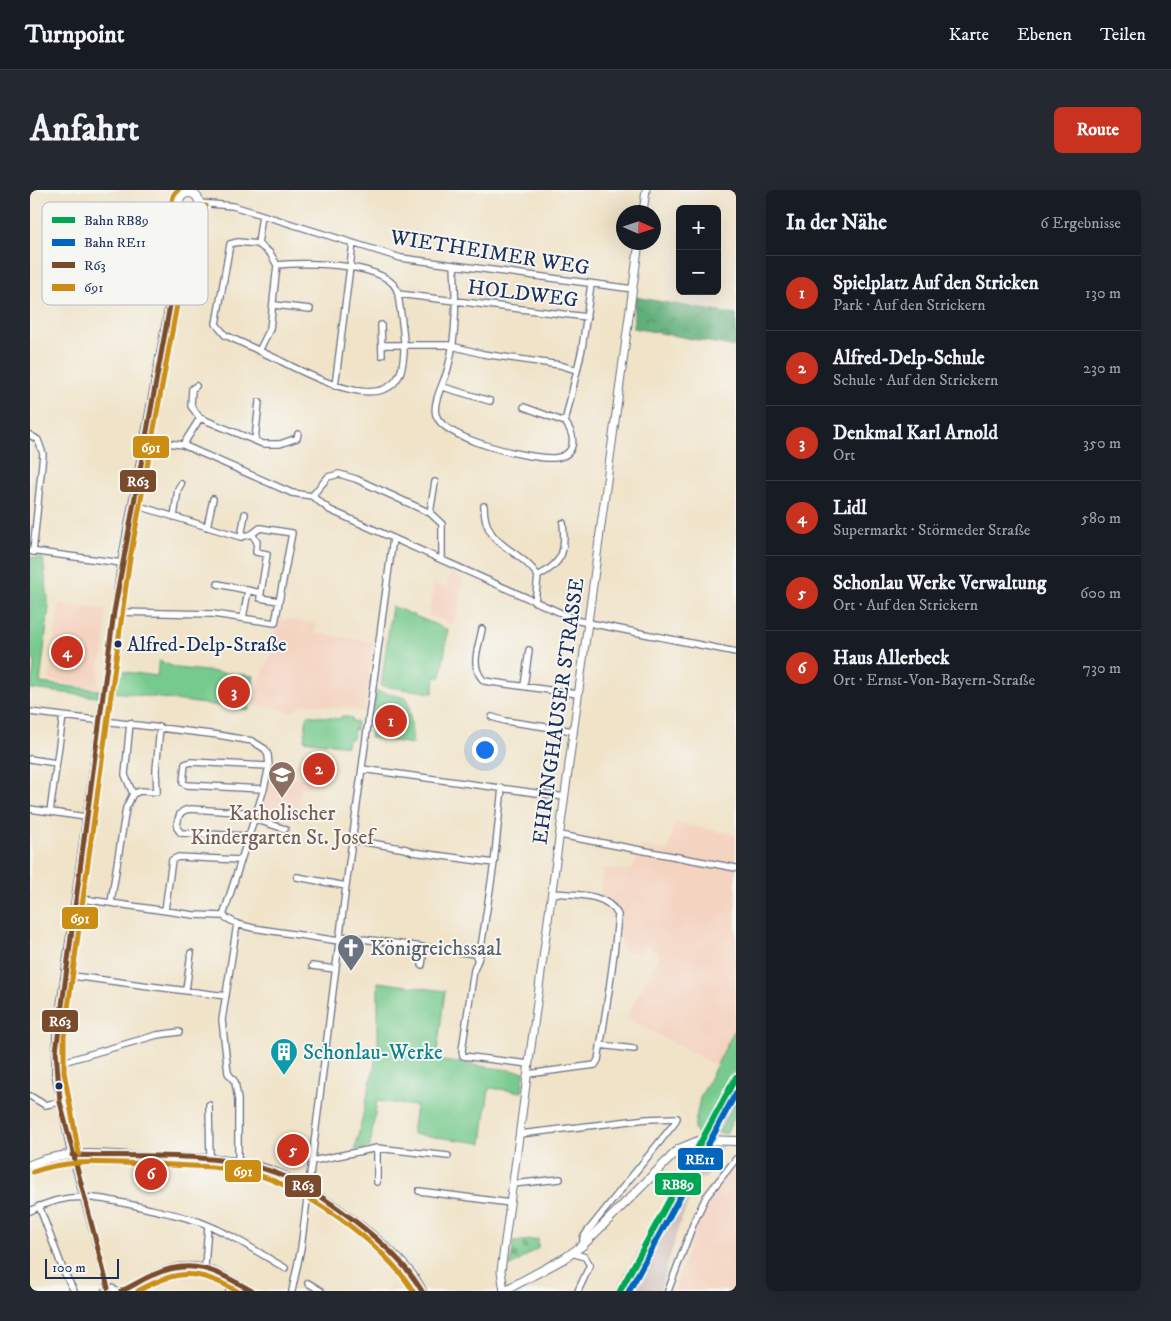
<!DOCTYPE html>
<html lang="de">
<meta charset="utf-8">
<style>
body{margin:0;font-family:"IM FELL DW Pica",serif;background:#242831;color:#f1f3f6}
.controls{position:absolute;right:15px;top:15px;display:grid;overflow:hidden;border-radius:8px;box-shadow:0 5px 20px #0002}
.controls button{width:45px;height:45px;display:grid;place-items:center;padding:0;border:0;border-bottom:1px solid #363941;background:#171b24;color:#f1f3f6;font:25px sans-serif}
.compass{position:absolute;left:586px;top:15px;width:45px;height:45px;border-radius:50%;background:#171b24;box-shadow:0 5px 20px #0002;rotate:93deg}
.scale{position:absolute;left:15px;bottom:12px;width:74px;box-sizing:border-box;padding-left:5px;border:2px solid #1b2f5e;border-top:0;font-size:14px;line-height:18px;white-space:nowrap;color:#1b2f5e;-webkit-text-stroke:4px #f6f6f2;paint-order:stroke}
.you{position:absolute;left:454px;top:559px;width:18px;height:18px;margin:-12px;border:4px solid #fff;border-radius:50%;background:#1a73e8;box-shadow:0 0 0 8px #1a73e833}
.badge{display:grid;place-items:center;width:32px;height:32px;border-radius:50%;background:#c8321e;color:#fff;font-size:16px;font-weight:700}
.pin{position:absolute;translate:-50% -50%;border:2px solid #fff;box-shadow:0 1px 5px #0006}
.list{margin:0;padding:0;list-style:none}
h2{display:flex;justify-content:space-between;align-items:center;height:65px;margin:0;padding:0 20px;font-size:21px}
h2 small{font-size:16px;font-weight:400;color:#9ea1a6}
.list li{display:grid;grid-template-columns:32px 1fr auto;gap:15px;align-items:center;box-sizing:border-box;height:75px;padding:0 20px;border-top:1px solid #363941}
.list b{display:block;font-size:19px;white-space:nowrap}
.list p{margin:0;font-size:16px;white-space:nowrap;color:#9ea1a6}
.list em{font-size:16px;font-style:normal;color:#9ea1a6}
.map{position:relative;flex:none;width:706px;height:1101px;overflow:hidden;border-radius:8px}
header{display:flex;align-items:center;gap:30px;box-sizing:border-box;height:70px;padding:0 25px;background:#171b24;border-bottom:1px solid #363941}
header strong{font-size:24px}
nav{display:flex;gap:28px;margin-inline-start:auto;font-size:18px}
.intro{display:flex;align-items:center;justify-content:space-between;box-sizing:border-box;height:120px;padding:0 30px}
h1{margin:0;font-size:35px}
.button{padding:12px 22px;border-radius:8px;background:#c8321e;color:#fff;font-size:18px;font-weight:700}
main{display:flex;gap:30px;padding:0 30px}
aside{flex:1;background:#171b24;border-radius:8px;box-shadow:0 5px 20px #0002}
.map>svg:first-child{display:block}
</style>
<header>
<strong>Turnpoint</strong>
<nav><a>Karte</a><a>Ebenen</a><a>Teilen</a></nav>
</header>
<div class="intro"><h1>Anfahrt</h1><a class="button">Route</a></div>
<main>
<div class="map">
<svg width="706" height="1101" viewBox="0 0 706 1101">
<defs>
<pattern id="forest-crowns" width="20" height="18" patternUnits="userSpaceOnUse" patternTransform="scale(1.25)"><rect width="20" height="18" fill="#61ae78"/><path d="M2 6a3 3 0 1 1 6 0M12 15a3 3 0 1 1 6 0" fill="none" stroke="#4f8e66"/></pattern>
<pattern id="cemetery-stones" width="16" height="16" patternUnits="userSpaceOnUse" patternTransform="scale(1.25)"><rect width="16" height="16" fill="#77ca8d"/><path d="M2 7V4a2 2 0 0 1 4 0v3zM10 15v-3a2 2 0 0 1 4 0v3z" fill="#61a476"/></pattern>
</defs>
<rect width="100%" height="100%" fill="#f6f6f2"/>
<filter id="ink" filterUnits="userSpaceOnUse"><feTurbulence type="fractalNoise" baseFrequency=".02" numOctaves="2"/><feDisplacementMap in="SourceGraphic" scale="10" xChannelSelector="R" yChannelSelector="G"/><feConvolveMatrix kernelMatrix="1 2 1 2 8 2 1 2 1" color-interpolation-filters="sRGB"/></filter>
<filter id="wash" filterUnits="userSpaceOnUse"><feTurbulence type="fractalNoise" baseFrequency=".0096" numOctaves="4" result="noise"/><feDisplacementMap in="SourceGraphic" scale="20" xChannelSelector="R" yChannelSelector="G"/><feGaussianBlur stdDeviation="1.12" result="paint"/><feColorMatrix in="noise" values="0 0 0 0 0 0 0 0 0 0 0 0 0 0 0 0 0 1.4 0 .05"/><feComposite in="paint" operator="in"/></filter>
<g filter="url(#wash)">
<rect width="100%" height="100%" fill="#f0e3c8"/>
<path fill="#f4d3c0" d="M420 383 433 388 428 426 421 435 399 425 404 395 416 397Z
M29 414 76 420 74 463 70 473 68 499 19 490Z
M248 428 285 434V443L344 452 334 522 276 513 261 522 225 516 229 491 244 457Z
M241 582 281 590 280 598 271 597 268 621 258 620 256 634 230 626Z
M644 632 706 645V837L687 876 596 828 630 764 616 756 611 763 594 760 588 746 590 727 588 719 581 709 570 707 573 678 602 681 612 656 638 661Z
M706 974V1101H644L668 1031 688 994Z"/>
<path fill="#d0c0bc" d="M706 880V910L684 954 694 955 685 974 676 988H671L662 1005 649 1035 630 1101H586Z"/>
<path fill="#77ca8d" stroke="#497c76" d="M0 367 13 369 19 417 10 493 69 500 68 507 1 499 5 470 0 469Z
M362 416 418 440 411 487H405L403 503 351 496Z
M129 471 147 478 224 486 219 520 78 501 81 480 127 486Z
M346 501 376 508 379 514 383 554 340 548Z
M277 525 310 529 311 526 322 528V531L327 532 326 540 324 539 323 549H318L317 556 274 550Z
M348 792 415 801 406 870 494 882 492 902 459 898 452 953 382 944 386 916 347 911 340 957 325 960 348 859Z
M706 837V880L673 943 667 944 664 939 670 908Z
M706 910V924L696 944 689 943Z"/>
<path fill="url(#forest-crowns)" stroke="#3e6e6b" d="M605 107 706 125V157L603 138Z"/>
<path fill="url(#cemetery-stones)" stroke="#497c76" d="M508 1049V1058L480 1077 484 1052Z"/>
</g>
<g filter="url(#ink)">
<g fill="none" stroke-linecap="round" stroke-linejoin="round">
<defs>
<path id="minor" d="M169 13 203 16 371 68 603 99
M232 25 228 54 208 52 200 54 186 134 195 145C212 153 230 161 247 169 273 182 355 228 371 181 378 157 371 128 368 104L557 127
M228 54 240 63 247 75 240 139 229 161
M247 75C273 72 363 72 368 104
M424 75C426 110 427 144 418 178 415 191 402 212 406 225 414 250 500 269 524 268 547 266 546 246 535 232L552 159 561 94
M244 115 280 119
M351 135 352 165
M353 155H418L453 164 530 175 546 180
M166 196 162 199 161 216 170 228
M305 196 323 53
M413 197 460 211
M494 217 535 232
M0 245 8 250 13 264 3 362
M114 250 153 255 262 303 282 306 300 320 549 431 706 462
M225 250 229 212
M153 255 170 228 233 254H250L267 248 268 244
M282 306 298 287 309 284 326 289 400 323 412 334V368
M454 316C454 358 488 356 508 386
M400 323 405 292
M144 327 148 299 151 294
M177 337 183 309
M222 344 227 352 226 362 237 364 230 408 249 411
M211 347 215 324
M0 361 92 373
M188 394 231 403
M505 412 508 386C533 373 536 361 533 333
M84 422 183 424 245 433 262 343 230 338 222 344 211 347 102 314
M213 428 218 401
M452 439C449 457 439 476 454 491L548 504
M494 496 499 460
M0 522 188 545 222 551 235 559 238 565 239 576 234 599 193 726
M462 527 475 531 544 541
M100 533 95 585 103 604
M0 569 26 573
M332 579 535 607
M472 598 464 673 450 764 444 780 432 860 433 866 499 874
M234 599 157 595 153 593 155 574 161 572 239 576
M103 604 110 601 127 602 126 580 130 537
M0 619 56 627
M20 622 33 526
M224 629 255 639
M530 645 706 678
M218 646 151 643 147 638C148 626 149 620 161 619L225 623
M323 650 376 659 383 662 464 673
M267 687 316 696
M46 708 164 725 193 726 207 734 223 738 309 751
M81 712 96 618 103 604
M135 720 142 670 148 667 210 670
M207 734 192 830 198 883 205 892 208 910V972
M310 746 445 764 448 770
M392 775 394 758
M282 776 305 779
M35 785 196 806
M156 800 161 763
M570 855 604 859
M26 874 127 845 149 842
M498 884 565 875 568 870C576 822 584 774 588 725 577 702 544 705 522 703
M0 906 15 915 30 912
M179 915 180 969
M490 944 617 929 647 928 644 934 557 1042 553 1048V1055
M347 958V992
M42 965 78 1098
M282 971 347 958 418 966
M483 994 530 989
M389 1001 480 1013
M9 1016 34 1082 44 1101
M0 1021C39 1000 67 1007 107 1016 128 1021 150 1025 170 1032 200 1043 227 1062 255 1078
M542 1063 555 1067 560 1075 548 1101
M175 1076 178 1036
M278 1093 291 1101
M75 1101 82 1098 86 1101
M91 1101C102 1097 111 1090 122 1085 165 1065 185 1080 222 1101
M199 1101 205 1091
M262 1101 271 1058 316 696 363 348
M638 1101 664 1032 676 1007 706 969"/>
<path id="tertiary" d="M613 22 616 0
M474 1101 471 1081 609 52"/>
<path id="secondary" d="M149 13a10 10 0 1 1 20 0a10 10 0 1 1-20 0Z
M42 965 26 883 27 846 92 373 157 22
M0 975C37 958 80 965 120 967 164 968 209 967 250 984 288 1000 376 1064 392 1101
M474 1101 535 1068 553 1055 649 959 671 950 706 951"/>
</defs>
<use href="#minor" stroke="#666e83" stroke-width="8"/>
<use href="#tertiary" stroke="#666e83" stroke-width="9"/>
<use href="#secondary" stroke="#666e83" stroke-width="10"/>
<use href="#minor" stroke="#fff" stroke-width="5.5"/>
<use href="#tertiary" stroke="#fff" stroke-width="7"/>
<use href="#secondary" stroke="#fff" stroke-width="8"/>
<defs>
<path id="bus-1" d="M42 965C104 967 189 961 246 983 273 993 298 1011 321 1028 348 1049 374 1071 392 1101
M78 1098 30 912 26 861 84 422 157 22
M91 1101C102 1097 112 1089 123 1085 163 1067 186 1081 222 1101"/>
<path id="bus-2" d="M148 0C137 9 143 22 153 29L171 26 176 16
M49 964 34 882V847L99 374 164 23
M3 982C41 968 79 973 119 974 152 976 185 975 217 982 271 994 354 1053 383 1101
M108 1101C147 1079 168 1079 207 1101"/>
</defs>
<use href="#bus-1" stroke="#f6f6f2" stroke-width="9"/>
<use href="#bus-2" stroke="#f6f6f2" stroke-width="9"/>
<use href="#bus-1" stroke="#7a4b2a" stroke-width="5"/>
<use href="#bus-2" stroke="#cb8e13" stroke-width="5"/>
<defs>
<path id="rail-1" d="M590 1101 706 887"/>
<path id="rail-2" d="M599 1101 706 903"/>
</defs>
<use href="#rail-1" stroke="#f6f6f2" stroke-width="10"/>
<use href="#rail-2" stroke="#f6f6f2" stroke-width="10"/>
<use href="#rail-1" stroke="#00a651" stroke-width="6"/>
<use href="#rail-2" stroke="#0065bd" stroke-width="6"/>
</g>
</g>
<defs>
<symbol id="school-pin" viewBox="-11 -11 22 30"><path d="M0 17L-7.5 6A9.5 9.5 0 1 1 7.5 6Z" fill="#8d6e63" stroke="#f6f6f2"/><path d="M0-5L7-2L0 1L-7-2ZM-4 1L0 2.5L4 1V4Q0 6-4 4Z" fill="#fff"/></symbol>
<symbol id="church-pin" viewBox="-11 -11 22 30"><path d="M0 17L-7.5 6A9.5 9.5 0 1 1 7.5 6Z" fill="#6b7280" stroke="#f6f6f2"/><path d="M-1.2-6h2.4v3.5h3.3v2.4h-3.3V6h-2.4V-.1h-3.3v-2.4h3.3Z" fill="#fff"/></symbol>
<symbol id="building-pin" viewBox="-11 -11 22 30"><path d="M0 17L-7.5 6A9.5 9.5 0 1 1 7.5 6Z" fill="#0f9aa8" stroke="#f6f6f2"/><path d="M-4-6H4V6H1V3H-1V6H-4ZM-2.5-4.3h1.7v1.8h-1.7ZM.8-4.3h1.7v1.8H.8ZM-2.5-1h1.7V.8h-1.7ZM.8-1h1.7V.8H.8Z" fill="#fff"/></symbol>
</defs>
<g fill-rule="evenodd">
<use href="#school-pin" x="236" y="569" width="32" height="43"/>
<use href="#church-pin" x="305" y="742" width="32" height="43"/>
<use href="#building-pin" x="238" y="846" width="32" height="43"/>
</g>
<g fill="#1b2f5e" stroke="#f6f6f2" stroke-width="2">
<circle cx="88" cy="454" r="4.5"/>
<circle cx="29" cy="896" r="4.5"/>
</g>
<g text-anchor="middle" stroke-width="4" stroke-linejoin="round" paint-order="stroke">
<g font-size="20" fill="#1b2f5e" stroke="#f6f6f2" text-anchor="start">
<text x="97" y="461">Alfred-Delp-Straße</text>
</g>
<g font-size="21" fill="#1b2f5e" stroke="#f6f6f2">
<text transform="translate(460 62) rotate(9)" y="7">WIETHEIMER WEG</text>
<text transform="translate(493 103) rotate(7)" y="7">HOLDWEG</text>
<text transform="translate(528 521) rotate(-82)" y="7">EHRINGHAUSER STRASSE</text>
</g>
<g font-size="21" fill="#785e54" stroke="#f6f6f2">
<text x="252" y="630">Katholischer<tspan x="252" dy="24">Kindergarten St. Josef</tspan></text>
</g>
<g font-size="21" fill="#5b616d" stroke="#f6f6f2" text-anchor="start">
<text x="340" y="765">Königreichssaal</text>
</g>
<g font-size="21" fill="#0d838f" stroke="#f6f6f2" text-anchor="start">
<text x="273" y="869">Schonlau-Werke</text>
</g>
</g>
<rect x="12" y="12" width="166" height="103" rx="8" fill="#f6f6f2" stroke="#b4bac6" stroke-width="1"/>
<rect x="22" y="27" width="23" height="6" fill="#00a651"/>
<rect x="22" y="49" width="23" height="7" fill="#0065bd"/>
<rect x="22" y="72" width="23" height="6" fill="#7a4b2a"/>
<rect x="22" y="94" width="23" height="7" fill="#cb8e13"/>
<g font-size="14" fill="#1b2f5e">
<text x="54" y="35">Bahn RB89</text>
<text x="54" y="57">Bahn RE11</text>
<text x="54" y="80">R63</text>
<text x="54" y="102">691</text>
</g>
<g stroke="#f6f6f2" stroke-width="2">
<rect x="102" y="245" width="38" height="24" rx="5" fill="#cb8e13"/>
<rect x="89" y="279" width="38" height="24" rx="5" fill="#7a4b2a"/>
<rect x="31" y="716" width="38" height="24" rx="5" fill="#cb8e13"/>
<rect x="11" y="819" width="38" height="24" rx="5" fill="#7a4b2a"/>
<rect x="647" y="957" width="47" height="24" rx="5" fill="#0065bd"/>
<rect x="194" y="969" width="38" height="24" rx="5" fill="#cb8e13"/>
<rect x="624" y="982" width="48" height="24" rx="5" fill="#00a651"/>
<rect x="254" y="984" width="38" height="24" rx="5" fill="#7a4b2a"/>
</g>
<g font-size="14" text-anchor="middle" font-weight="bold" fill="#fff">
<text x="121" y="262">691</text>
<text x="108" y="296">R63</text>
<text x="50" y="733">691</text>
<text x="30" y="836">R63</text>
<text x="670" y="974">RE11</text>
<text x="213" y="986">691</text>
<text x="648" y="999">RB89</text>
<text x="273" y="1000">R63</text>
</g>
</svg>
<div class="controls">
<button>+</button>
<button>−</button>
</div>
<svg class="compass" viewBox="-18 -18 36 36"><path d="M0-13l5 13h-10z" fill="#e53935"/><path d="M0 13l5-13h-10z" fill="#9ea1a6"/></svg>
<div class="scale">100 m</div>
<div class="you"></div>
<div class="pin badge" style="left:361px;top:531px">1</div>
<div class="pin badge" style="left:289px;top:579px">2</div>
<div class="pin badge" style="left:204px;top:502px">3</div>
<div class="pin badge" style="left:37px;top:462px">4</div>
<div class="pin badge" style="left:263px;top:960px">5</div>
<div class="pin badge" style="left:121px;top:984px">6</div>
</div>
<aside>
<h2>In der Nähe<small>6 Ergebnisse</small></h2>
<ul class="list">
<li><span class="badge">1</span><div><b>Spielplatz Auf den Stricken</b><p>Park · Auf den Strickern</p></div><em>130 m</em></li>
<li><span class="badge">2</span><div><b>Alfred-Delp-Schule</b><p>Schule · Auf den Strickern</p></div><em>230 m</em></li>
<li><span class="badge">3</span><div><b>Denkmal Karl Arnold</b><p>Ort</p></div><em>350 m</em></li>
<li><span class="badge">4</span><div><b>Lidl</b><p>Supermarkt · Störmeder Straße</p></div><em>580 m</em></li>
<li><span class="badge">5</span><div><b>Schonlau Werke Verwaltung</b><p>Ort · Auf den Strickern</p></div><em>600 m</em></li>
<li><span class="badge">6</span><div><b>Haus Allerbeck</b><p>Ort · Ernst-Von-Bayern-Straße</p></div><em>730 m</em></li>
</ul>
</aside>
</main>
